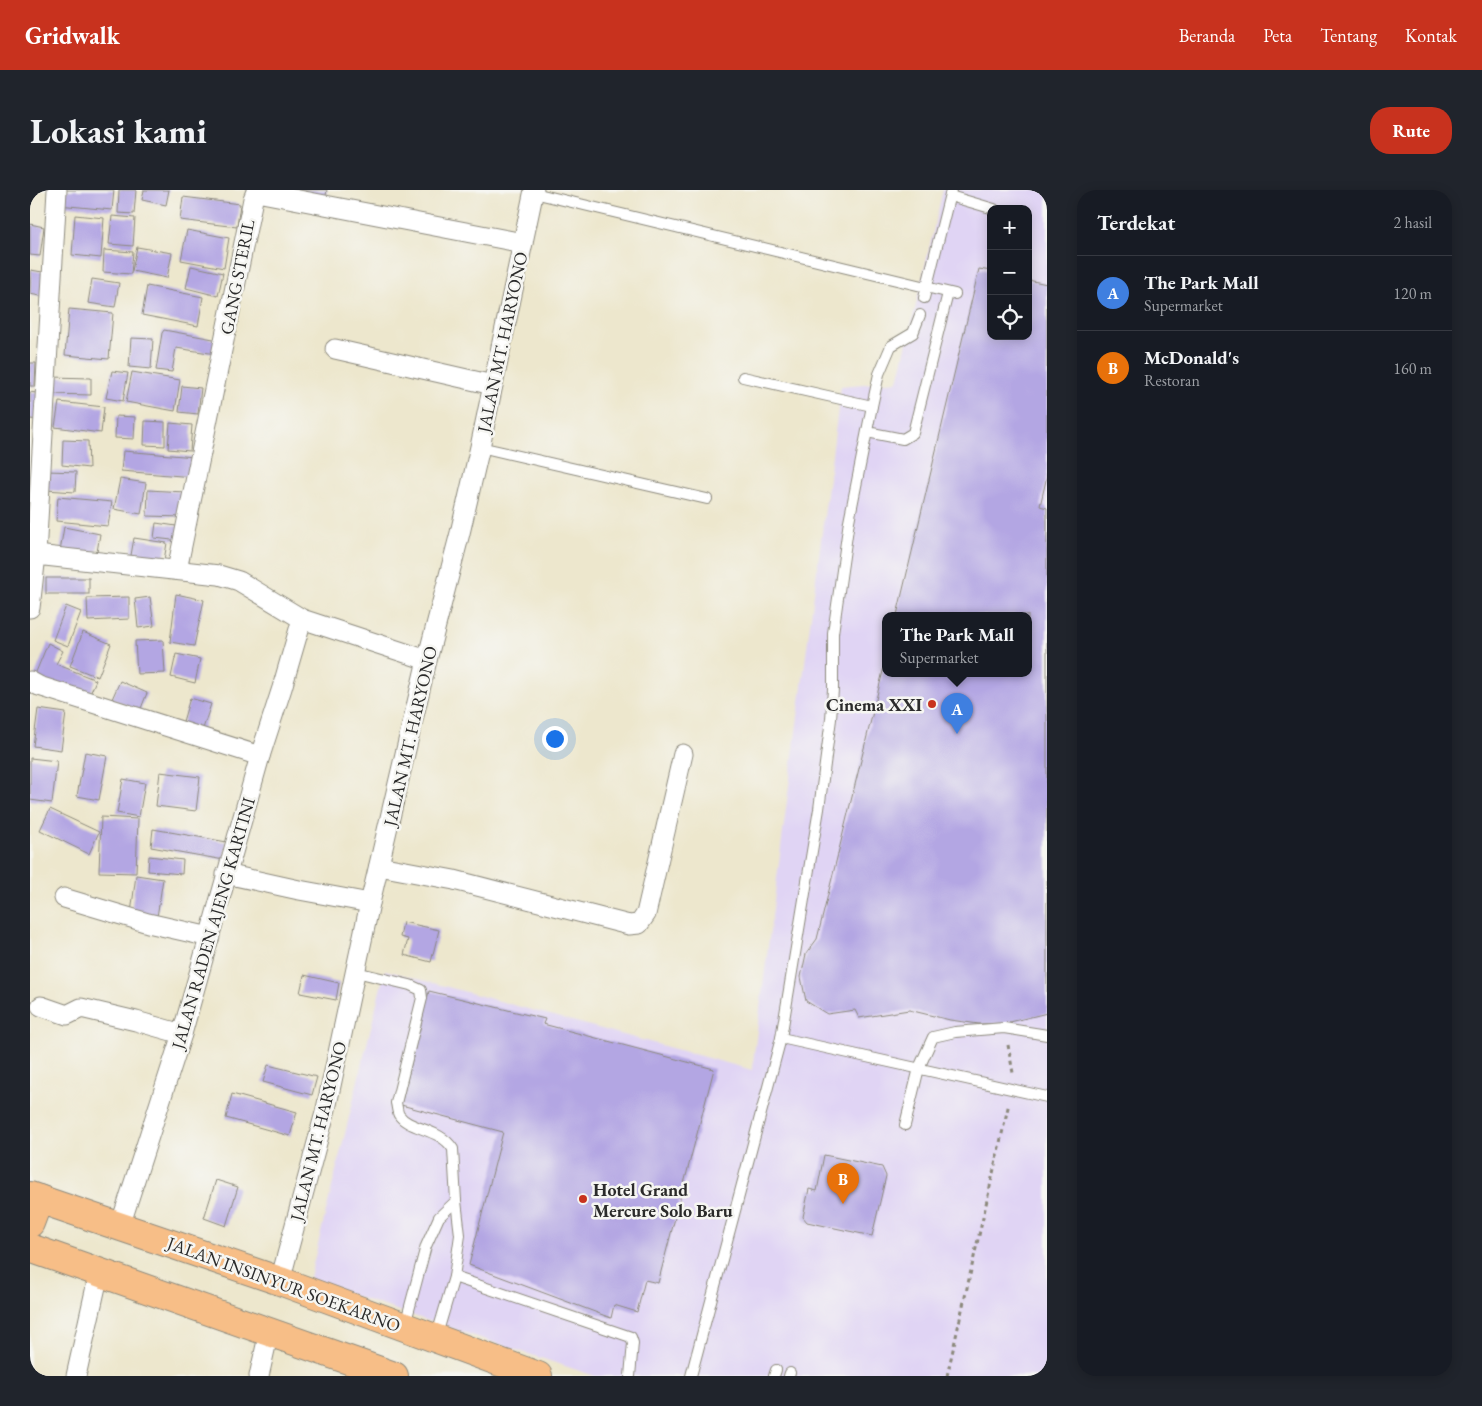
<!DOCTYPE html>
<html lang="id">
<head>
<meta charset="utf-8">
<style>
	:root { --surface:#171b24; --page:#20242c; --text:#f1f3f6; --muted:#9ea1a6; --line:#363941; --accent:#c8321e }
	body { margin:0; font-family:"EB Garamond",serif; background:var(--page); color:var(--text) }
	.controls { position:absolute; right:15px; top:15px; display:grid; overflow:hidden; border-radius:10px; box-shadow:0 2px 12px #0003 }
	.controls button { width:45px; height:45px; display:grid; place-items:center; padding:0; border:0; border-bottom:1px solid var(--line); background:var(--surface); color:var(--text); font:25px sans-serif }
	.you { position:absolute; left:524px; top:548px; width:18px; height:18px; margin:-12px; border:4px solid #fff; border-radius:50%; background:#1a73e8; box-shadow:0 0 0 8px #1a73e833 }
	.badge { display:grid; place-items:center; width:32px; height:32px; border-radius:50%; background:var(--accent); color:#fff; font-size:16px; font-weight:700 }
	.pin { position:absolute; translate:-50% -41px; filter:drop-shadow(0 1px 2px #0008) }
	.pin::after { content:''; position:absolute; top:26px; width:18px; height:15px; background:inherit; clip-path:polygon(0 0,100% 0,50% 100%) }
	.popup { position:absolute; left:852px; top:422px; width:150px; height:65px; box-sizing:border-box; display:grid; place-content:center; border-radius:10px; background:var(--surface); filter:drop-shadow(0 1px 4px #0005); font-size:16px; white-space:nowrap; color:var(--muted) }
	.popup b { font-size:19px; color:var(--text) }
	.popup::after { content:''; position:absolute; left:50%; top:100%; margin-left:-10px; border:10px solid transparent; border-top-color:var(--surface) }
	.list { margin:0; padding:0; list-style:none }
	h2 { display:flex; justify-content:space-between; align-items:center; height:65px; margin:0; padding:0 20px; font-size:21px }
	h2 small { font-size:16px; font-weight:400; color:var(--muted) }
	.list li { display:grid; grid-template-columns:32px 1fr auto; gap:15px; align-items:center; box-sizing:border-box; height:75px; padding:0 20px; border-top:1px solid var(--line) }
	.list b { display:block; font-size:19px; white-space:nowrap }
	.list p { margin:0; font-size:16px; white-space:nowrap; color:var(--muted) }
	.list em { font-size:16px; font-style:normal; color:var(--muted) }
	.icon { flex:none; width:28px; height:28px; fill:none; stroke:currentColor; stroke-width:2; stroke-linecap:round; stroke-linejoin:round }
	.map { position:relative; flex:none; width:1017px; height:1186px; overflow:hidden; border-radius:20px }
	header { display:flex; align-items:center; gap:30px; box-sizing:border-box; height:70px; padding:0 25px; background:var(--accent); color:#fff }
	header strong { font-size:24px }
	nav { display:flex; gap:28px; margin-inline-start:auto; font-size:18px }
	.intro { display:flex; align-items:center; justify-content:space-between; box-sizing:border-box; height:120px; padding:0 30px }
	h1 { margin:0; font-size:35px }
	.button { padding:12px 22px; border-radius:20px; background:var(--accent); color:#fff; font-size:18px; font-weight:700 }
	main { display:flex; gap:30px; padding:0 30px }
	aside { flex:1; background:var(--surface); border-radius:20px; box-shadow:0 2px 12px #0003 }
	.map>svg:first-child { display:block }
	.built { fill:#e0d4f4; fill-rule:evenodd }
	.building { fill:#b3a6e3 }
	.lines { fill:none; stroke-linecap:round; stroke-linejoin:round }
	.service-casing { stroke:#8c897c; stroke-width:12 }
	.minor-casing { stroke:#8c897c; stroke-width:21 }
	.primary-casing { stroke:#8c897c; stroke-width:30 }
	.path { stroke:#8c897c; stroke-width:3; stroke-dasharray:4 4; stroke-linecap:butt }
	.service { stroke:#fff; stroke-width:10 }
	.minor { stroke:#fff; stroke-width:19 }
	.primary { stroke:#f7be87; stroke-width:28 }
	.poi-dot { fill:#c8321e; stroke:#f6f6f2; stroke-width:2 }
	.labels { text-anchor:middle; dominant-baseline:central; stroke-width:5; stroke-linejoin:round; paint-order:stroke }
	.street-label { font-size:18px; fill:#2b2b2b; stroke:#f6f6f2 }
	.poi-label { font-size:18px; font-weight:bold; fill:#2b2b2b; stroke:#f6f6f2; text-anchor:end }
</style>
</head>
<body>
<header>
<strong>Gridwalk</strong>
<nav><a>Beranda</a><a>Peta</a><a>Tentang</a><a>Kontak</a></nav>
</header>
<div class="intro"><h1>Lokasi kami</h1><a class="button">Rute</a></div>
<main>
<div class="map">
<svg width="1017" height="1186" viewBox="0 0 1017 1186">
	<rect width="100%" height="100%" fill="#f6f6f2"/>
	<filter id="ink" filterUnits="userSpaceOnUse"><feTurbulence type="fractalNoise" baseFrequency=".02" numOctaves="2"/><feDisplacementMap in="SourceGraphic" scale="10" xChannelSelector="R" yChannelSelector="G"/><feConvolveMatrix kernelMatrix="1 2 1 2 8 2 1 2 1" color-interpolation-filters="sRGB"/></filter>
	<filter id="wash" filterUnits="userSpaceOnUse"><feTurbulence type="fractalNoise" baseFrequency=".0096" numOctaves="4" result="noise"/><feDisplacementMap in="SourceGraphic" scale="20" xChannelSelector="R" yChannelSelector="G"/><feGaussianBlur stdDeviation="1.12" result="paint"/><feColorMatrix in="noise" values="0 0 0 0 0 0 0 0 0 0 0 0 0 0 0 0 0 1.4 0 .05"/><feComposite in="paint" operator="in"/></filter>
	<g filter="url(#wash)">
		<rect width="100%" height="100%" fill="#ede7cd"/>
		<path class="built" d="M913 0H1017V1186H565L279 1091 355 780 722 880 811 196 868 191ZM961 19H998V146H961ZM856 425H998V483H856Z"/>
		<g id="blocks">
			<g class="building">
				<path d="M30 0H84L82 20 28 15Z"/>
				<path d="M89 0H106L104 24 88 23Z"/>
				<path d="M114 0H139L136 15 112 10Z"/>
				<path d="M245 0H297L295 11Z"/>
				<path d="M153 7 210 14 207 37 150 30Z"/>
				<path d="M45 25 74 28 71 68 42 65Z"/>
				<path d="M82 26 105 28 103 56 79 54Z"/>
				<path d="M0 34 14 37 10 66 0 65Z"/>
				<path d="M157 40 199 48 194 78 151 70Z"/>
				<path d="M107 57 142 63 137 88 102 81Z"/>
				<path d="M74 60 103 62 101 84 73 82Z"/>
				<path d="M161 76 193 83 188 106 156 98Z"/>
				<path d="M949 79 961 81V146H998V90L1017 94V286L1010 316 1017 318V823L976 833 949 834 920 830 879 820 829 828 825 820 797 824 776 811 771 787 776 764 787 749 855 473 856 483H998V425H867Z"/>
				<path d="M1 80 18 83 15 107 0 104Z"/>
				<path d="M62 89 89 93 85 117 58 113Z"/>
				<path d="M117 96 173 107 168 136 112 125Z"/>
				<path d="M39 119 83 123 79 169 35 165Z"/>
				<path d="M134 140 189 150 186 164 146 158 142 182 126 180 132 143Z"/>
				<path d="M101 148 123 149 121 179 99 177Z"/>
				<path d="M0 173H6L5 196H0Z"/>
				<path d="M82 181 98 183 93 211 76 208Z"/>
				<path d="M102 182 150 190 145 221 96 212Z"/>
				<path d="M21 187 61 188V205L20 204Z"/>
				<path d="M152 196 171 198 168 224 149 222Z"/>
				<path d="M0 202 12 204 10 230 0 229Z"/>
				<path d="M29 212 74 217 71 243 25 237Z"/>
				<path d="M86 226 105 227 104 249 85 248Z"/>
				<path d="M115 231 135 232V256L114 255Z"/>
				<path d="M140 233 162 235 160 261 138 259Z"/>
				<path d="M33 250 58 251 59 278 32 275Z"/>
				<path d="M93 261 165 267 163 287 91 281Z"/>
				<path d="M17 281 46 282 45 302 16 300Z"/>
				<path d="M90 289 116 293 111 324 84 319Z"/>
				<path d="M118 300 155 302 153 327 117 326Z"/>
				<path d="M28 307 82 312 78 336 26 331Z"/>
				<path d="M126 333 153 337 151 351 124 348Z"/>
				<path d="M34 337 70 344 66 368 30 361Z"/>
				<path d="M104 348 137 353 133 376 100 371Z"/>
				<rect x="16" y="388" width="43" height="16"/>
				<path d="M146 404 174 410 164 456 140 452Z"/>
				<path d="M99 407V429L58 431 57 408Z"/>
				<path d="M120 407 124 436 108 438 105 409Z"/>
				<path d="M36 416 51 422 38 456 23 450Z"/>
				<path d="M53 442 81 454 68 487 40 476Z"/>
				<path d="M133 450 135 483 107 484 105 451Z"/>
				<path d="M18 453 33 461 26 474 66 490 58 509 4 487Z"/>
				<path d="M146 464 170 469 165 493 141 487Z"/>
				<path d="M90 491 117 503 110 521 82 509Z"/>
				<path d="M160 508 181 514 171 545 151 538Z"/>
				<path d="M8 519 36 523 31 560 3 556Z"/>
				<path d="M55 562 77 566 69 610 47 606Z"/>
				<path d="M0 568 27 571 22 613 0 610Z"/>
				<path d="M130 582 170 587 166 621 126 616Z"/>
				<path d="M93 589 115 593 109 627 87 623Z"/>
				<path d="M20 619 69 642 59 664 10 640Z"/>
				<path d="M71 627 108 629 106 683 69 682Z"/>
				<path d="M123 639 197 652 194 670 121 657Z"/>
				<path d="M119 666 153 670 152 684 118 681Z"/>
				<path d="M106 685 133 689 127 727 101 723Z"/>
				<path d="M373 732 409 740 401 772 374 765 378 749 370 747Z"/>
				<path d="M274 785 309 793 306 810 270 803Z"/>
				<path d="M399 801 515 829 513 834 684 879 628 1093 615 1090 607 1122 584 1115 581 1128 439 1075 473 942 371 915Z"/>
				<path d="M238 875 287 887 282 905 233 892Z"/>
				<path d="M202 904 267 922 260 946 196 928Z"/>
				<path d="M794 965 852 977 856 986 842 1046 777 1032 773 1027 779 999 787 1001Z"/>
				<path d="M186 990 208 997 196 1036 174 1028Z"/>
			</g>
		</g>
	</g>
	<g filter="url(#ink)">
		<use href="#blocks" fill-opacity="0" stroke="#8c897c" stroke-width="1"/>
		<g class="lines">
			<defs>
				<g id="service">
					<path d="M504 3 925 104"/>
					<path d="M920 6 964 19"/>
					<path d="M894 108 921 0"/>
					<path d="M713 187 842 216"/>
					<path d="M837 242 873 249 883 243 918 103"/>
					<path d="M450 257 677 309"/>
					<path d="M326 782 380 795 391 800 392 808 366 913C367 916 367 922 369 925 379 940 410 938 423 959L426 1011 430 1045 424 1087 406 1148"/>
					<path d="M751 848 1017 907"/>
					<path d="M875 935 889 878 903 847 925 842 974 838 1017 845"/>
					<path d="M424 1087 601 1147 603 1153 600 1186"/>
					<path d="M375 1135 396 1056 409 1027 426 1011"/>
					<path d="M661 1186 751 848 789 619 801 529 803 499V443L819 331 842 216 849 184 861 156 883 143 890 125"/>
					<path d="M744 1186 746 1180"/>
					<path d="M759 1186 760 1183"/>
				</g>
				<g id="minor">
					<path d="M305 159 463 195"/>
					<path d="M6 365 189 385 209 391 272 429 397 470"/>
					<path d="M147 380 223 9 225 4 232 3 493 53"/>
					<path d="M0 418 6 365 27 0"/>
					<path d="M0 491 9 496 230 566"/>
					<path d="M349 676 424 690 599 735 609 734 616 724 653 564"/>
					<path d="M196 684 269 700 340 713"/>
					<path d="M34 708 118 733 180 747"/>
					<path d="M11 816 37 825 51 818 106 831 152 844"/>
					<path d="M90 1036 152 844 230 566 252 498 272 429"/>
					<path d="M250 1091 296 919 340 713 397 470 430 343 450 257 504 0"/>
					<path d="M46 1186 69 1083"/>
					<path d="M229 1186 239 1142"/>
				</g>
				<g id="primary">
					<path d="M0 1006 250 1091 508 1186"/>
					<path d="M0 1033 9 1009"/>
					<path d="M0 1058 364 1186"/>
				</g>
			</defs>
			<use href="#service" class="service-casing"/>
			<use href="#minor" class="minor-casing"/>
			<use href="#primary" class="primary-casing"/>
			<g class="path">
				<path d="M978 855 983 883"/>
				<path d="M917 1186 979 913"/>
			</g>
			<use href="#service" class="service"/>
			<use href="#minor" class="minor"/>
			<use href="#primary" class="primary"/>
		</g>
	</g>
	<g class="poi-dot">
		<circle cx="902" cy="514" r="5"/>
		<circle cx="553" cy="1009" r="5"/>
	</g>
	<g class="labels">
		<g class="street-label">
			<text transform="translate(207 87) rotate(-79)">GANG STERIL</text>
			<text transform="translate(472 152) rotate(-78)">JALAN MT. HARYONO</text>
			<text transform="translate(380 546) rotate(-77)">JALAN MT. HARYONO</text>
			<text transform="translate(183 733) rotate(-74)">JALAN RADEN AJENG KARTINI</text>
			<text transform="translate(288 941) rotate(-76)">JALAN MT. HARYONO</text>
			<text transform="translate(254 1094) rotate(20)">JALAN INSINYUR SOEKARNO</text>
		</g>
		<g class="poi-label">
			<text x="892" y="514">Cinema XXI</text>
			<text x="563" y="999" text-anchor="start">Hotel Grand<tspan x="563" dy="21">Mercure Solo Baru</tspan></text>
		</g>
	</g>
</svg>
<div class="controls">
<button>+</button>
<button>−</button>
<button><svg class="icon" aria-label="locate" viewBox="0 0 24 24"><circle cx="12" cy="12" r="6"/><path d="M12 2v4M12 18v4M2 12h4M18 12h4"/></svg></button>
</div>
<div class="you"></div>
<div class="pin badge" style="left:927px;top:544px;background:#3f7fe0">A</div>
<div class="popup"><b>The Park Mall</b>Supermarket</div>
<div class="pin badge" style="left:813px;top:1014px;background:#e8710a">B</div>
</div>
<aside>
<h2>Terdekat<small>2 hasil</small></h2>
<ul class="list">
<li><span class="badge" style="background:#3f7fe0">A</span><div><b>The Park Mall</b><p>Supermarket</p></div><em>120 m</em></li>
<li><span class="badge" style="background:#e8710a">B</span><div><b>McDonald's</b><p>Restoran</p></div><em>160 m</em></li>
</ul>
</aside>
</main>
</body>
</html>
